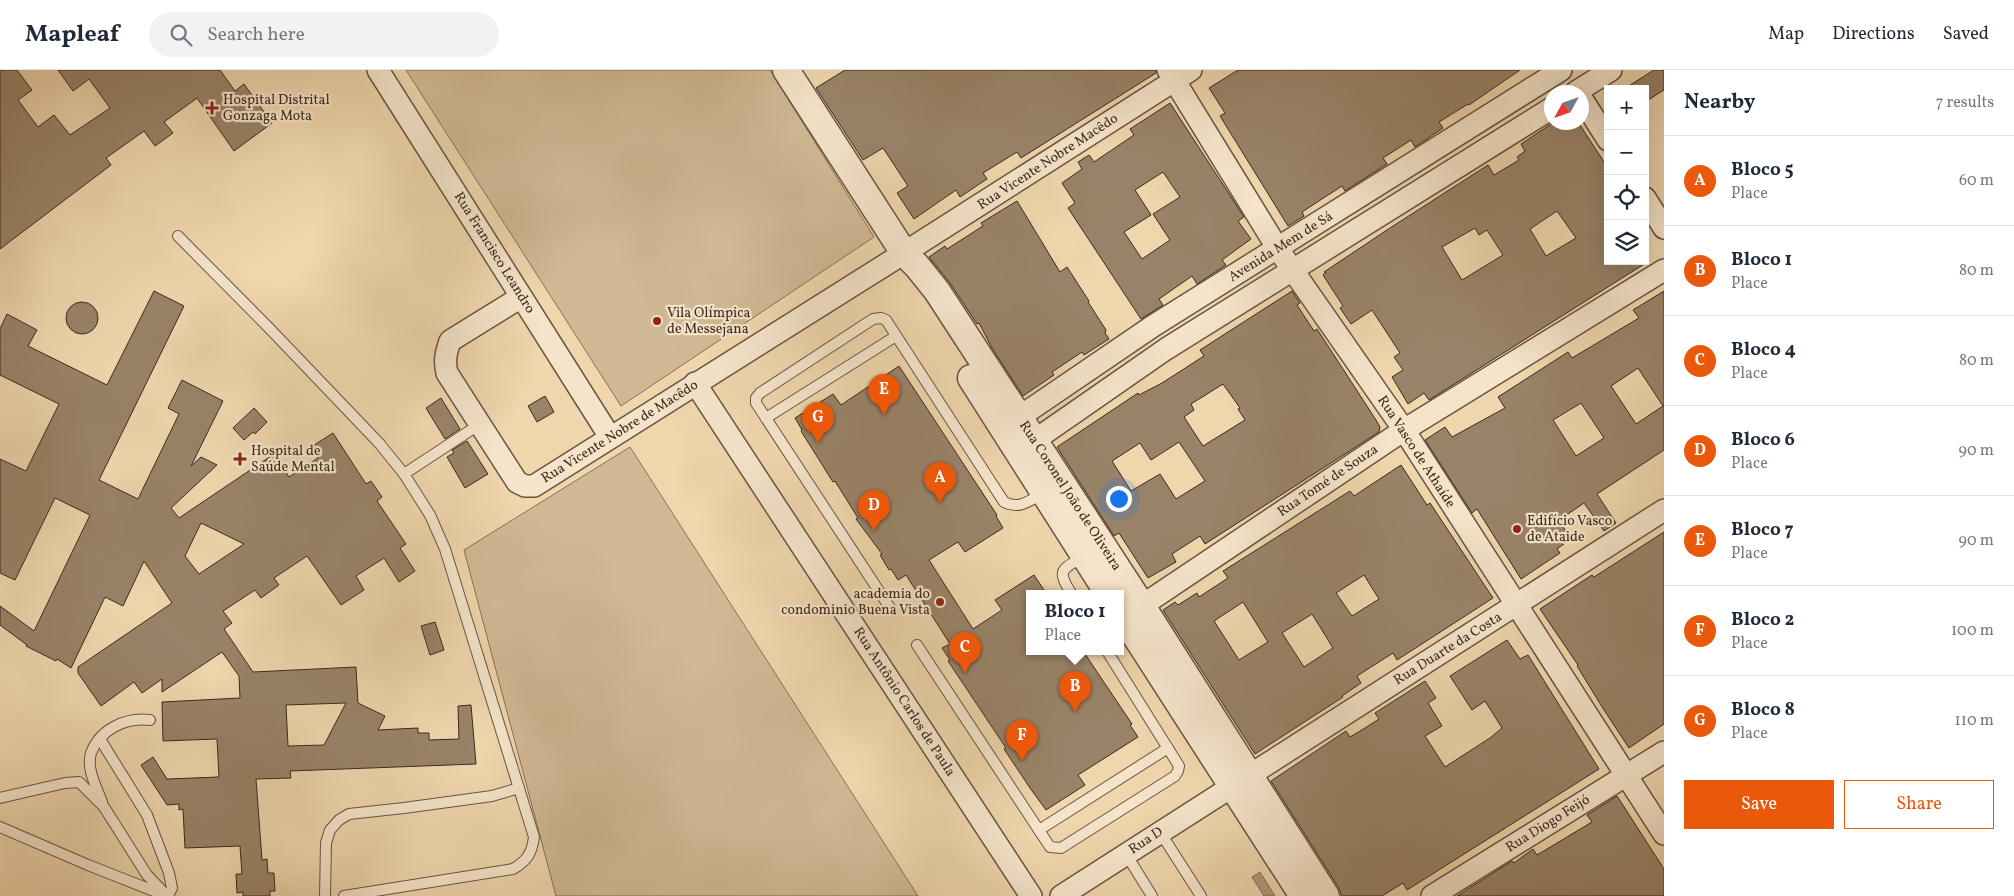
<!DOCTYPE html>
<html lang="en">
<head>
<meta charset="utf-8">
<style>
	:root { --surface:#fff; --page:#f2f2f3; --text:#1f2937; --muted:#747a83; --line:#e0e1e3; --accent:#ea580c }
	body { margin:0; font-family:Vollkorn,serif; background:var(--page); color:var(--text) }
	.controls { position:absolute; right:15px; top:15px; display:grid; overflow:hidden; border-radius:0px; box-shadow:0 5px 20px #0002 }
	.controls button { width:45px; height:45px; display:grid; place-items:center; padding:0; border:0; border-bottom:1px solid var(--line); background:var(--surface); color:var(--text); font:25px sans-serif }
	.compass { position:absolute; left:1544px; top:15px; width:45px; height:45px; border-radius:50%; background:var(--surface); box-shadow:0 5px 20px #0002; rotate:230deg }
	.you { position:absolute; left:1118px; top:428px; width:18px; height:18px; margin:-12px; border:4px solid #fff; border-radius:50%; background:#1a73e8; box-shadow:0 0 0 8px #1a73e833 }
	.badge { display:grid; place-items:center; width:32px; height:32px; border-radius:50%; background:var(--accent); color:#fff; font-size:16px; font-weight:700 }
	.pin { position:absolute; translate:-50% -41px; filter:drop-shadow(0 1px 2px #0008) }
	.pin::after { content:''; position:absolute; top:26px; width:18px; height:15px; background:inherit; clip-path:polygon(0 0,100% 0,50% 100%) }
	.popup { position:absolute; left:1026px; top:520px; width:98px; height:65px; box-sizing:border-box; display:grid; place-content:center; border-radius:0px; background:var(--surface); filter:drop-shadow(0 1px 4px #0005); font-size:16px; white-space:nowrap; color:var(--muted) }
	.popup b { font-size:19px; color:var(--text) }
	.popup::after { content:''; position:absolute; left:50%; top:100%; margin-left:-10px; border:10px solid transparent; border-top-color:var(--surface) }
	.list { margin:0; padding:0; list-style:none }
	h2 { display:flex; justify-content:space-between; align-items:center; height:65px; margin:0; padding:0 20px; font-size:21px }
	h2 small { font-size:16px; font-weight:400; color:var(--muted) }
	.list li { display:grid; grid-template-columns:32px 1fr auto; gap:15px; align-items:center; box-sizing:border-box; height:90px; padding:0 20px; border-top:1px solid var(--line) }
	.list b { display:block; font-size:19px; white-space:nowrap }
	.list p { margin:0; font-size:16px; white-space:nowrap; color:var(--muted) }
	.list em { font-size:16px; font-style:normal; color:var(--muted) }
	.actions { display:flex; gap:10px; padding:15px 20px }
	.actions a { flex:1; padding:11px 0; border:1px solid var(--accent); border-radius:0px; text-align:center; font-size:18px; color:var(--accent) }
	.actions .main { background:var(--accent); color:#fff }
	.icon { flex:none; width:28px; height:28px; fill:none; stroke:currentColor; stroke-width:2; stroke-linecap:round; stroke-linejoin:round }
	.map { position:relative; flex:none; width:1664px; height:826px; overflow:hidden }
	header { display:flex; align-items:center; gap:30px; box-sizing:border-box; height:70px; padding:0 25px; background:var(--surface); border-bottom:1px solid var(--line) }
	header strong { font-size:24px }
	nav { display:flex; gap:28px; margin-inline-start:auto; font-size:18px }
	.search { width:350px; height:45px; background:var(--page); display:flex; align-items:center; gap:12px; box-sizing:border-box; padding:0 18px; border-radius:28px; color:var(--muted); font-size:19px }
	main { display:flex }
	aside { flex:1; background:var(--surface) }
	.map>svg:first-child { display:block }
	.green { fill:#d1b995; stroke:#867159 }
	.water { fill:#b29b7c; stroke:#836d56 }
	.building { fill:#998368; stroke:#3c291d; fill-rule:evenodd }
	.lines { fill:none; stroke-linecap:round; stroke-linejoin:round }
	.service-casing { stroke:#695441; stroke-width:12 }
	.minor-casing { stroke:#695441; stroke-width:24 }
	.tertiary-casing { stroke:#695441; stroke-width:29 }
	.service { stroke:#f5e4ca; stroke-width:10 }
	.minor { stroke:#f5e4ca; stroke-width:21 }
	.tertiary { stroke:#f5e4ca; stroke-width:26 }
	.poi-dot { fill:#8f2418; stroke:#f5e4ca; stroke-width:2 }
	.labels { text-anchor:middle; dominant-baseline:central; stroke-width:4.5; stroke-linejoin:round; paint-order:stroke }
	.poi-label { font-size:14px; fill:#3c291d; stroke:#f5e4ca; text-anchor:start }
	.street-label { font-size:14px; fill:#3c291d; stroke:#f5e4ca }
</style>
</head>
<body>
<header>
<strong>Mapleaf</strong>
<div class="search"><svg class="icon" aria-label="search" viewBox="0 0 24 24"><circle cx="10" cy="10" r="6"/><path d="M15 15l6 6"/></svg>Search here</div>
<nav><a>Map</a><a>Directions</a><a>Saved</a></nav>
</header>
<main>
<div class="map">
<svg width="1664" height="826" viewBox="0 0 1664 826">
	<rect width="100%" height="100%" fill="#efd6ad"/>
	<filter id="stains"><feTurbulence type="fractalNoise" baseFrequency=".004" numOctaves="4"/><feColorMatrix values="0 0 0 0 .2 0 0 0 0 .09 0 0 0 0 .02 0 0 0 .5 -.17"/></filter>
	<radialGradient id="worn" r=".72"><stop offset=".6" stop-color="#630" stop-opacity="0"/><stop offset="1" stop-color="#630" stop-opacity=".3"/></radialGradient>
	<g class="green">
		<path d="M406 0H770L874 167 621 336Z"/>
		<path d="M630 377 918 826H556L464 480Z"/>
	</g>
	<path class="water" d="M1260 802 1275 826H1264L1252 807Z"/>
	<g class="building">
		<path d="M0 0H17L32 20 18 30 38 57 54 45 70 65 110 38 89 9 73 21 58 0H220L235 21 244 14 272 53 234 81 197 28 164 52 173 63 155 76 144 61 106 88 111 95 0 179Z"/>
		<path d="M845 0H1156V3L1021 88 1017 82 983 103 987 109 960 127 956 120 914 149 897 123 908 116 883 78 863 90 816 18Z"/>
		<path d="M1238 0H1520L1469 35 1468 34 1439 52 1443 58 1415 77 1411 70 1383 88 1387 94 1345 121 1342 116 1302 142 1304 146 1288 156 1220 46 1225 43 1209 18Z"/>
		<path d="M1654 0H1664V20L1645 32V19H1624Z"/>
		<path d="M1170 33 1244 147 1238 151 1251 169 1222 190 1226 195 1197 214 1192 206 1159 229 1163 235 1141 249 1068 138 1075 133 1062 113 1082 99 1078 92 1089 85 1094 92 1134 65 1130 59ZM1163 102 1180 127 1153 144 1170 170 1142 189 1124 162 1151 145 1135 120Z"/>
		<path d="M1554 52H1578L1608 98V191H1649L1429 330 1424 323 1408 334 1392 307 1403 300 1394 287 1400 283 1372 240 1351 254 1340 238 1343 236 1323 205 1326 203 1324 202 1390 158 1488 95 1494 105 1519 90 1517 87 1525 81 1521 74ZM1557 141 1576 168 1546 186 1530 159ZM1475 158 1479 165 1487 160 1503 185 1462 210 1442 177Z"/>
		<path d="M1017 131 1060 202 1067 197 1089 231 1088 232 1106 260 1105 263 1109 269 1084 285 1082 282 1052 302 1054 305 1023 326 992 278 979 253 977 254 950 213 929 187 945 176 947 179 983 156 981 153Z"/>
		<path d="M154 221 184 236 99 410 138 429 179 344 168 338 182 310 223 331 191 396 201 387 217 395 171 438 179 448 274 384 289 407 318 388 311 377 333 363 366 414 371 411 382 427 377 431 406 474 400 478 415 501 399 512 384 488 356 506 364 520 341 535 307 486 274 508 279 515 261 528 255 520 223 541 232 553 224 559 253 602 356 597 358 633 385 646 378 660 418 658V663H429V670L459 669 458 636 471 635 476 694 290 701 291 708 256 709 262 790 267 789 268 803H274L275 821H270V826H243V822L237 823 236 804H242L240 776 185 778 183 739 179 740V734L167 735 141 695 153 687 167 709 219 707 217 669 163 671 162 632 240 628 239 606 222 582 162 622V609L142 623 134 612 101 636 78 603V597L172 533 144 491 123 536 105 527 71 598 57 589 56 591 26 576 27 575 0 555V536L34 561 90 445 55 428 15 510 0 503V389L26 401 59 334 0 305V259L7 244 37 260 28 276 107 315ZM201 453 244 474 199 504 185 486ZM346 633 324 675 288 676 286 635Z"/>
		<path d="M1292 221 1300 233 1297 235 1314 261 1317 259 1376 350 1380 357 1379 362 1205 474 1200 466 1172 484 1176 492 1148 508 1119 463 1114 466 1057 377 1138 323 1139 325 1162 313 1204 286 1200 280ZM1223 314 1240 338 1238 339 1245 350 1203 376 1184 347 1194 340 1191 334ZM1179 372 1205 411 1176 429 1160 404 1131 421 1112 391 1140 373 1151 390Z"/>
		<path d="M1664 221V380L1597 424 1616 453 1604 461 1584 433 1559 450 1567 463 1560 468 1564 474 1557 479 1560 483 1521 509 1477 439 1472 443 1425 370 1445 357 1452 367 1505 338 1498 327 1568 282 1572 288 1639 248 1633 240ZM1638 298 1663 336 1636 354 1611 316ZM1581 333 1604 368 1576 386 1553 350Z"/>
		<circle cx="82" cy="248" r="16"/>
		<path d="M899 296 997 445 996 446 1003 458 965 482 958 472 929 490 973 559 1002 540 995 530 1034 505 1046 523H1030V581H1083L1132 654 1130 655 1138 667 1078 705 1085 715 1046 740 1030 718 1004 679 1006 678 948 591 950 590 942 578 950 574 906 505 898 510 891 499 889 500 880 485 882 484 856 449 858 448 835 411 833 412 801 361 802 360 795 348 833 324 841 335Z"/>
		<path d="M545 326 554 342 537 352 528 336Z"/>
		<path d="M441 328 460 359 445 369 426 338Z"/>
		<path d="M254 338 267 352 255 364 253 362 244 370 233 358Z"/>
		<path d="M467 371 488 404 465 418 447 387 454 383 452 380Z"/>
		<path d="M1401 395 1427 435 1430 433 1493 528 1397 590 1393 583 1357 606 1361 613 1342 626 1343 627 1255 684 1163 540 1175 532 1178 535 1197 523 1199 527 1228 508 1223 501 1350 421 1354 426ZM1364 505 1379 529 1352 546 1336 523ZM1243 532 1268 572 1239 590 1214 551ZM1312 544 1333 578 1304 597 1282 563Z"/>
		<path d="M1664 462V654L1629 678 1604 640 1577 596 1578 595 1540 539 1592 505 1594 507Z"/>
		<path d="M435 552 444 580 430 585 421 556Z"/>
		<path d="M1507 570 1520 589 1528 585 1599 699 1407 820 1403 813 1382 826H1342L1339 818 1271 711 1346 661 1350 667 1365 658 1379 649 1375 643 1425 611 1436 628 1428 633 1442 656 1425 666 1445 697 1490 668 1502 658 1485 631 1472 640 1450 606Z"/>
		<path d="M1617 726 1664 799V826H1457L1512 791 1514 793 1533 779 1537 785 1592 752 1587 745Z"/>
	</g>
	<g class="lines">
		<defs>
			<g id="service">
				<path d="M178 166 271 260 379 373 404 404 430 445 445 479 534 767C532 783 527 791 513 799L344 826"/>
				<path d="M766 348 896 266"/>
				<path d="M404 404 480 354"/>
				<path d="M1071 523C1056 499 1062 500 1084 486"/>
				<path d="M890 538 756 333V328L760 323 873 249 881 248 886 250 1004 432C1020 440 1029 431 1043 423"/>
				<path d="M917 575 1050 777 1061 778 1175 706 1178 701 1179 696 1107 581"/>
				<path d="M100 669 147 745 169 803 172 818 168 826"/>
				<path d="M0 728 65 713 79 712 104 737 147 805 167 826"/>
				<path d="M102 732C97 718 86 699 91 683 100 659 126 647 150 650"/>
				<path d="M0 757 88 795 164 825"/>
				<path d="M1039 760 1168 678"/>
				<path d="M1160 762 1201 826"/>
				<path d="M1126 784 1152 826"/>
				<path d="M325 826 326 773 330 760 339 750 349 744 404 738 492 726 519 718"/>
			</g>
			<g id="minor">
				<path d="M378 0 610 367"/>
				<path d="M1168 0 1278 179 1404 360 1664 764"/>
				<path d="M1576 22 1611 0"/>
				<path d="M1582 29 1608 70"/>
				<path d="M1645 128 1664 158"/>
				<path d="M521 227 450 271C446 283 444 290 447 303L517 412 525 416H534L904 183 1191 0"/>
				<path d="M695 313 1031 826"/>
				<path d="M1006 356 1153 256 1561 0"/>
				<path d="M1022 379 1166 279 1552 38"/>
				<path d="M1128 545 1404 360 1664 200"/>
				<path d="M1061 826 1664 440"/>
				<path d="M1432 826 1664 682"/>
			</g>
			<g id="tertiary">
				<path d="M786 0 904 183 917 196 937 221 1142 536 1326 826"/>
				<path d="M971 308 1108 523"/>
				<path d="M1120 542 1303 826"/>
			</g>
		</defs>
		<use href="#service" class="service-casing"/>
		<use href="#minor" class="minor-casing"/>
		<use href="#tertiary" class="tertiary-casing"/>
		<use href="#service" class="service"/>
		<use href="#minor" class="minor"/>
		<use href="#tertiary" class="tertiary"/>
	</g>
	<g class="poi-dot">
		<path d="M209.5 30.5h5v5h5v5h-5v5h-5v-5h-5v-5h5z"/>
		<circle cx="657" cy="251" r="5"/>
		<path d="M237.5 381.5h5v5h5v5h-5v5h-5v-5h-5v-5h5z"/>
		<circle cx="1517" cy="459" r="5"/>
		<circle cx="940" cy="532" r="5"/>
	</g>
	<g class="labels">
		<g class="poi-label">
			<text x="223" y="30">Hospital Distrital<tspan x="223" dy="16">Gonzaga Mota</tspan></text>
			<text x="667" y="243">Vila Olímpica<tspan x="667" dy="16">de Messejana</tspan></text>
			<text x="251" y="381">Hospital de<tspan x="251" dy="16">Saúde Mental</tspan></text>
			<text x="1527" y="451">Edifício Vasco<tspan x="1527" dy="16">de Ataide</tspan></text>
			<text x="930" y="524" text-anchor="end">academia do<tspan x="930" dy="16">condominio Buena Vista</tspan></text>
		</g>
		<g class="street-label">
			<text transform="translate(1048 92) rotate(-33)">Rua Vicente Nobre Macêdo</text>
			<text transform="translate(1281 177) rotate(-32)">Avenida Mem de Sá</text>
			<text transform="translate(494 183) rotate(58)">Rua Francisco Leandro</text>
			<text transform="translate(620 362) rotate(-32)">Rua Vicente Nobre de Macêdo</text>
			<text transform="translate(1416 382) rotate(57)">Rua Vasco de Athaíde</text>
			<text transform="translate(1328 411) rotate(-34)">Rua Tomé de Souza</text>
			<text transform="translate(1070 426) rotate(57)">Rua Coronel João de Oliveira</text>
			<text transform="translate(1448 579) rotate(-32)">Rua Duarte da Costa</text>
			<text transform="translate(904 632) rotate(57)">Rua Antônio Carlos de Paula</text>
			<text transform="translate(1548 754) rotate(-32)">Rua Diogo Feijó</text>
			<text transform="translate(1146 771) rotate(-33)">Rua D</text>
		</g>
	</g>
	<rect width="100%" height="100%" filter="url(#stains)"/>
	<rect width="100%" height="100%" fill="url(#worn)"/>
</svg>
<div class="controls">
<button>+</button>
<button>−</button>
<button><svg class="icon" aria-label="locate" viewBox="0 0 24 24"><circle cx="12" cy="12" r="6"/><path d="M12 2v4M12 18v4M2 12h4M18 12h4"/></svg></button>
<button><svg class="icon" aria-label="layers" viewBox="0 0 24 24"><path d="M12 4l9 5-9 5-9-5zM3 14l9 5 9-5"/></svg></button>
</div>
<svg class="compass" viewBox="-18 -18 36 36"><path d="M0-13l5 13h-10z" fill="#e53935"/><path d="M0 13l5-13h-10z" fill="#747a83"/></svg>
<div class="you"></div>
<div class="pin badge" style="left:940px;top:433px">A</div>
<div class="pin badge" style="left:1075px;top:642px">B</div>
<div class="popup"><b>Bloco 1</b>Place</div>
<div class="pin badge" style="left:965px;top:603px">C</div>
<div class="pin badge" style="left:874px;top:461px">D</div>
<div class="pin badge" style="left:884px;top:345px">E</div>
<div class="pin badge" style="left:1022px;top:691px">F</div>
<div class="pin badge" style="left:818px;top:373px">G</div>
</div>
<aside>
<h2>Nearby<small>7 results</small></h2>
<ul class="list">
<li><span class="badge">A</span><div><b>Bloco 5</b><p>Place</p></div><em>60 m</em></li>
<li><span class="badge">B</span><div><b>Bloco 1</b><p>Place</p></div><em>80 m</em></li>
<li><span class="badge">C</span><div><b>Bloco 4</b><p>Place</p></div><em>80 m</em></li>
<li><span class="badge">D</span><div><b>Bloco 6</b><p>Place</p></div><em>90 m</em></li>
<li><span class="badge">E</span><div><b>Bloco 7</b><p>Place</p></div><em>90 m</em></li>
<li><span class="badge">F</span><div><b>Bloco 2</b><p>Place</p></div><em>100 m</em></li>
<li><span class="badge">G</span><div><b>Bloco 8</b><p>Place</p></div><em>110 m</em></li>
</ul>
<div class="actions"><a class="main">Save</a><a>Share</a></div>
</aside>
</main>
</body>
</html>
